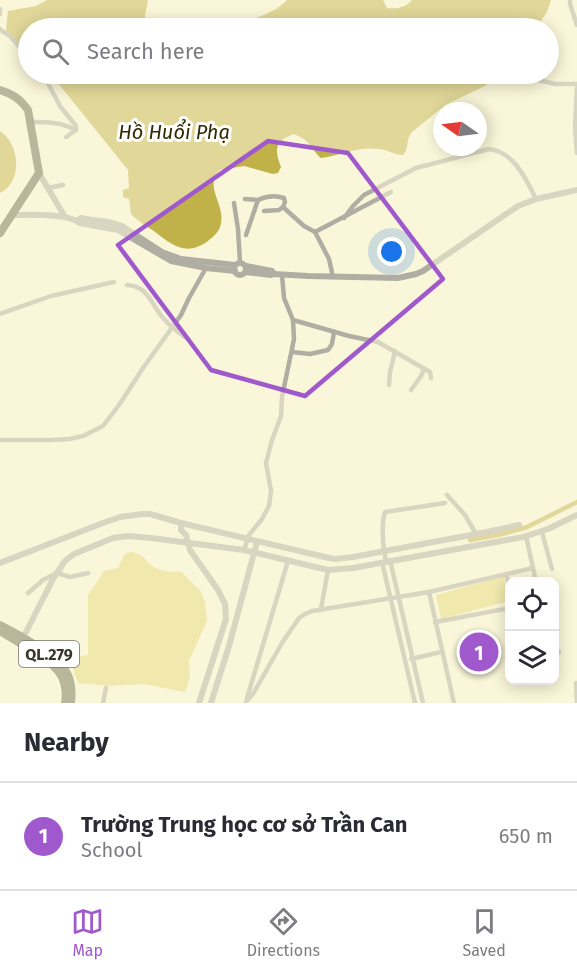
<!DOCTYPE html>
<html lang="en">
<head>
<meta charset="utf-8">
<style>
	:root { --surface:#fff; --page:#f7f7f7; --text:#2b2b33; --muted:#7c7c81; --line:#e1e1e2; --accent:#a059cd }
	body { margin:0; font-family:"Fira Sans",sans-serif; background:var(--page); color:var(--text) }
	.controls { position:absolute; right:18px; bottom:18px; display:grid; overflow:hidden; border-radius:12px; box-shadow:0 3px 15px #0003 }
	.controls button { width:54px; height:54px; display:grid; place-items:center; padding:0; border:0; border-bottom:2px solid var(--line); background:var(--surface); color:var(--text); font:30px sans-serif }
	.compass { position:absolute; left:433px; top:102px; width:54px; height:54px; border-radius:50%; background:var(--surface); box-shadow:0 3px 15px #0003; rotate:284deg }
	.you { position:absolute; left:392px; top:252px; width:21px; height:21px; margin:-15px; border:4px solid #fff; border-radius:50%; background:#1a73e8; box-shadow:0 0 0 9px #1a73e833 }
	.badge { display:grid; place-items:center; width:39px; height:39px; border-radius:50%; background:var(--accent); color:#fff; font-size:20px; font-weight:700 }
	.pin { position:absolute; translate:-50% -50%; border:3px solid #fff; box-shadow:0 2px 6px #0006 }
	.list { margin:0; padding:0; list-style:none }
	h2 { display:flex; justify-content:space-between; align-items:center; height:78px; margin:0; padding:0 24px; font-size:26px }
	h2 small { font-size:20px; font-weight:400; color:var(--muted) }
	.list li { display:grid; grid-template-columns:39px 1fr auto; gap:18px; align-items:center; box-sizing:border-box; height:108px; padding:0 24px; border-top:2px solid var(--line) }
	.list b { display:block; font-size:22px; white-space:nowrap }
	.list p { margin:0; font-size:20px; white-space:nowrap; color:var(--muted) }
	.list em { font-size:20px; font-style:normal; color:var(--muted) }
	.icon { flex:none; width:33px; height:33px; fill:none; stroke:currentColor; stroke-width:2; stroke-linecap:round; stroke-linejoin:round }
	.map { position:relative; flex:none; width:577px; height:703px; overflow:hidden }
	.search { position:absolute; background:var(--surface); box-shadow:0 3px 15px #0003; left:18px; right:18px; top:18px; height:66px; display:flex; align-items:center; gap:15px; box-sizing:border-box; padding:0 21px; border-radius:33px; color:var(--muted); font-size:22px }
	.sheet { height:186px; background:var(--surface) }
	nav { display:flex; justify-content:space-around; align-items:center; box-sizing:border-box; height:84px; border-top:2px solid var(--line); background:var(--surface); font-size:16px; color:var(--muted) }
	nav a { display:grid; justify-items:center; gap:3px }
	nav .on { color:var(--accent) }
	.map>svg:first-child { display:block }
	.green { fill:#e7d87a }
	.water { fill:#c1b149 }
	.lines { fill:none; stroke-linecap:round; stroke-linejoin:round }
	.canal { stroke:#c1b149; stroke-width:4.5 }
	.minor { stroke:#b0aea2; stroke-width:4.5 }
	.tertiary { stroke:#b0aea2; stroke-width:6 }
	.trunk { stroke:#6d6951; stroke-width:8 }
	.marked { fill:none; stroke:#a059cd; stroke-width:4.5; stroke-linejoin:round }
	.labels { text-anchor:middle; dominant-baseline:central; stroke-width:6; stroke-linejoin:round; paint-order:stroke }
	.shield { fill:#fff; stroke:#74726b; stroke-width:1.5 }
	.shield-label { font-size:16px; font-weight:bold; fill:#38362b }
	.water-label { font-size:20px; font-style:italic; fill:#312a00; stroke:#fff }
</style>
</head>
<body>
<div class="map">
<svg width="577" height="703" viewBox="0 0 577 703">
	<rect width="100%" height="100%" fill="#faf6d9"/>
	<g class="green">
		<path d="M132 552C143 555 142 556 149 563 158 572 170 572 182 572L188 579 200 590 205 602 207 621 189 661 190 677 185 692 143 684 109 686 78 683 69 658 88 655V595L104 571 118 568 125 553Z"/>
		<path d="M504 576 507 598 505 602 441 619 436 595Z"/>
	</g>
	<g class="water">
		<path d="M47 0H148L145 16 148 28H28V52L6 31 8 11 36 6Z"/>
		<path d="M287 0H383L387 8C397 9 405 8 412 0H551L547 12 536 28H225C243 22 274 15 287 0Z"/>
		<path d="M49 74H497L485 86 445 105 411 133C406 140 409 149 403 155 395 155 388 150 379 149 358 146 341 155 321 158 310 148 310 139 293 134 275 142 274 149 281 167L278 173 273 174 244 166 220 170C203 185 225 204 221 223 220 231 214 236 208 241 186 257 172 245 154 231 146 226 138 221 131 214L129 199 123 197V190L129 188 128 170 58 83Z"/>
		<path d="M0 131C20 144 23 182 0 193Z"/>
	</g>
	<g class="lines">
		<path class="canal" d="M470 540 502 534 527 527 577 502"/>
		<g class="minor">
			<path d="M570 0V4L577 25"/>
			<path d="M0 9V14"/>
			<path d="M0 29 2 31 10 36 28 57"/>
			<path d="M43 74 60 106 76 126V130"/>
			<path d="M521 76 555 84H577"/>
			<path d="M577 88 575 127 577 153"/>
			<path d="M31 122C47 122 61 122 76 130"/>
			<path d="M66 137 76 130"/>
			<path d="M48 188 63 185"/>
			<path d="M245 199 258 200"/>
			<path d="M234 203 238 229 240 262"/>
			<path d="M283 207 304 226 315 232 329 259 333 277"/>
			<path d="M264 211 279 210 283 207"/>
			<path d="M344 218 353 206 364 195 416 168 489 149C514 152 526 179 536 199"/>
			<path d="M315 232 391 192"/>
			<path d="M246 235 258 200C266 196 275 195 284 198L285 202 283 207"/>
			<path d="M127 285C149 286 151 305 164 319 170 326 178 332 186 338"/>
			<path d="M0 314 51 296 114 282"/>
			<path d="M293 320 349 336 378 342 430 372 431 378"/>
			<path d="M292 352 310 354 328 350 332 344 334 332"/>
			<path d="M389 385 390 372 395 351"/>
			<path d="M411 390 421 376 424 369"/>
			<path d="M0 440H51L69 439 83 436 103 426 119 405 143 368 181 315 189 298 206 268"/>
			<path d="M447 495 465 515 476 534"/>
			<path d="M542 532 552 569"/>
			<path d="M526 536 536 582"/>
			<path d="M244 550 249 535 262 519 269 506 271 491 266 463 272 440 281 416 282 397 294 339 293 320 284 298 282 275"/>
			<path d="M390 560 423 703"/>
			<path d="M386 561C383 548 381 523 385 512L445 503"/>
			<path d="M382 562 415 703"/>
			<path d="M506 574 510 589"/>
			<path d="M429 592 454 703"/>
			<path d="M28 593 43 580 57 573 70 577 88 573"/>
			<path d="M321 609 328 570"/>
			<path d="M435 622 510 608"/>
			<path d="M554 646 559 652"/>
			<path d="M411 659 441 652"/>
			<path d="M576 683 577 703"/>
			<path d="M247 698 288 561"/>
			<path d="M246 702 253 694 282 643 299 618 305 614 312 611 429 592 533 568"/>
			<path d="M103 703 106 688"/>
		</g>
		<g class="tertiary">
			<path d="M39 173 65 217"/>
			<path d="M11 215C29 215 67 213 80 223L118 230 171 261 206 268 235 271"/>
			<path d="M78 220 81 218 92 220 109 222 122 226 162 252 181 259 235 265"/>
			<circle cx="240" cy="269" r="6"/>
			<path d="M246 266 272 271 274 274"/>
			<path d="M245 272 271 275 274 274 308 276 398 278 416 274 423 271 518 206 536 199 577 190"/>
			<path d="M181 523V530L186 535 190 550 218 590 225 604 226 619 199 703"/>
			<path d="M0 563 103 523 120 517 143 514H150L181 523 329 558 335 559 353 557 487 532 519 525"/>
			<path d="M23 638 53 579 65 561 74 554 113 538 128 536 151 538 244 550 328 570 353 568 523 537 548 529 577 515"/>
			<path d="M211 703 229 646 257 542"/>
		</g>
		<g class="trunk">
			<path d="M0 90C13 94 20 99 28 110L39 173 0 233"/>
			<path d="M0 625C18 634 60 657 68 675 72 684 72 694 71 703"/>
			<path d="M0 631C17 642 47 657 58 671 65 679 67 693 65 703"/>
		</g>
	</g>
	<path d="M0 0H577V703H0ZM268 141 348 153 443 279 305 396 211 370 118 245Z" fill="#faf6d9" fill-opacity=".55" fill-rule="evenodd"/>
	<path class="marked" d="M268 141 348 153 443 279 305 396 211 370 118 245Z"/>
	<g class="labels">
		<rect class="shield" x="19" y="641" width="60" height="26" rx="4.5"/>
		<g class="shield-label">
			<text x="49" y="654">QL.279</text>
		</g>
		<g class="water-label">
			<text x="174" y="132">Hồ Huổi Phạ</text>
		</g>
	</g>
</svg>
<div class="controls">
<button><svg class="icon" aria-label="locate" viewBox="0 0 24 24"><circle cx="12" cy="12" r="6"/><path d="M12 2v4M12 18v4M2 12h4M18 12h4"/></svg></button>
<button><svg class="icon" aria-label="layers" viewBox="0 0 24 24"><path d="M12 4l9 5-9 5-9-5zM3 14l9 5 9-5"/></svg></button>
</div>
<svg class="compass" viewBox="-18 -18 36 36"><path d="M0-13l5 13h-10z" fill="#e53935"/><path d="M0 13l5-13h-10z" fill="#7c7c81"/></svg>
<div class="you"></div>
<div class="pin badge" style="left:479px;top:652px">1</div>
<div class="search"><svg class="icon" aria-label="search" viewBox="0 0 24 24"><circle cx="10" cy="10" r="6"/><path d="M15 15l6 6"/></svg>Search here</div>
</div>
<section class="sheet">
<h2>Nearby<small></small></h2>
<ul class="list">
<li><span class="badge">1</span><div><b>Trường Trung học cơ sở Trần Can</b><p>School</p></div><em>650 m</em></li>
</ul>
</section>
<nav>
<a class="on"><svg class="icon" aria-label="map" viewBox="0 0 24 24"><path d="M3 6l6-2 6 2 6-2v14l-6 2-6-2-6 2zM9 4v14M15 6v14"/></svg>Map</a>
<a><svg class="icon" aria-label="directions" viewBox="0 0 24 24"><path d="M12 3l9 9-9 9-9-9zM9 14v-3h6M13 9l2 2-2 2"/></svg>Directions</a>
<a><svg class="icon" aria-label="saved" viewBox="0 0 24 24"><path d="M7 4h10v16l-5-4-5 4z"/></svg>Saved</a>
</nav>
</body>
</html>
